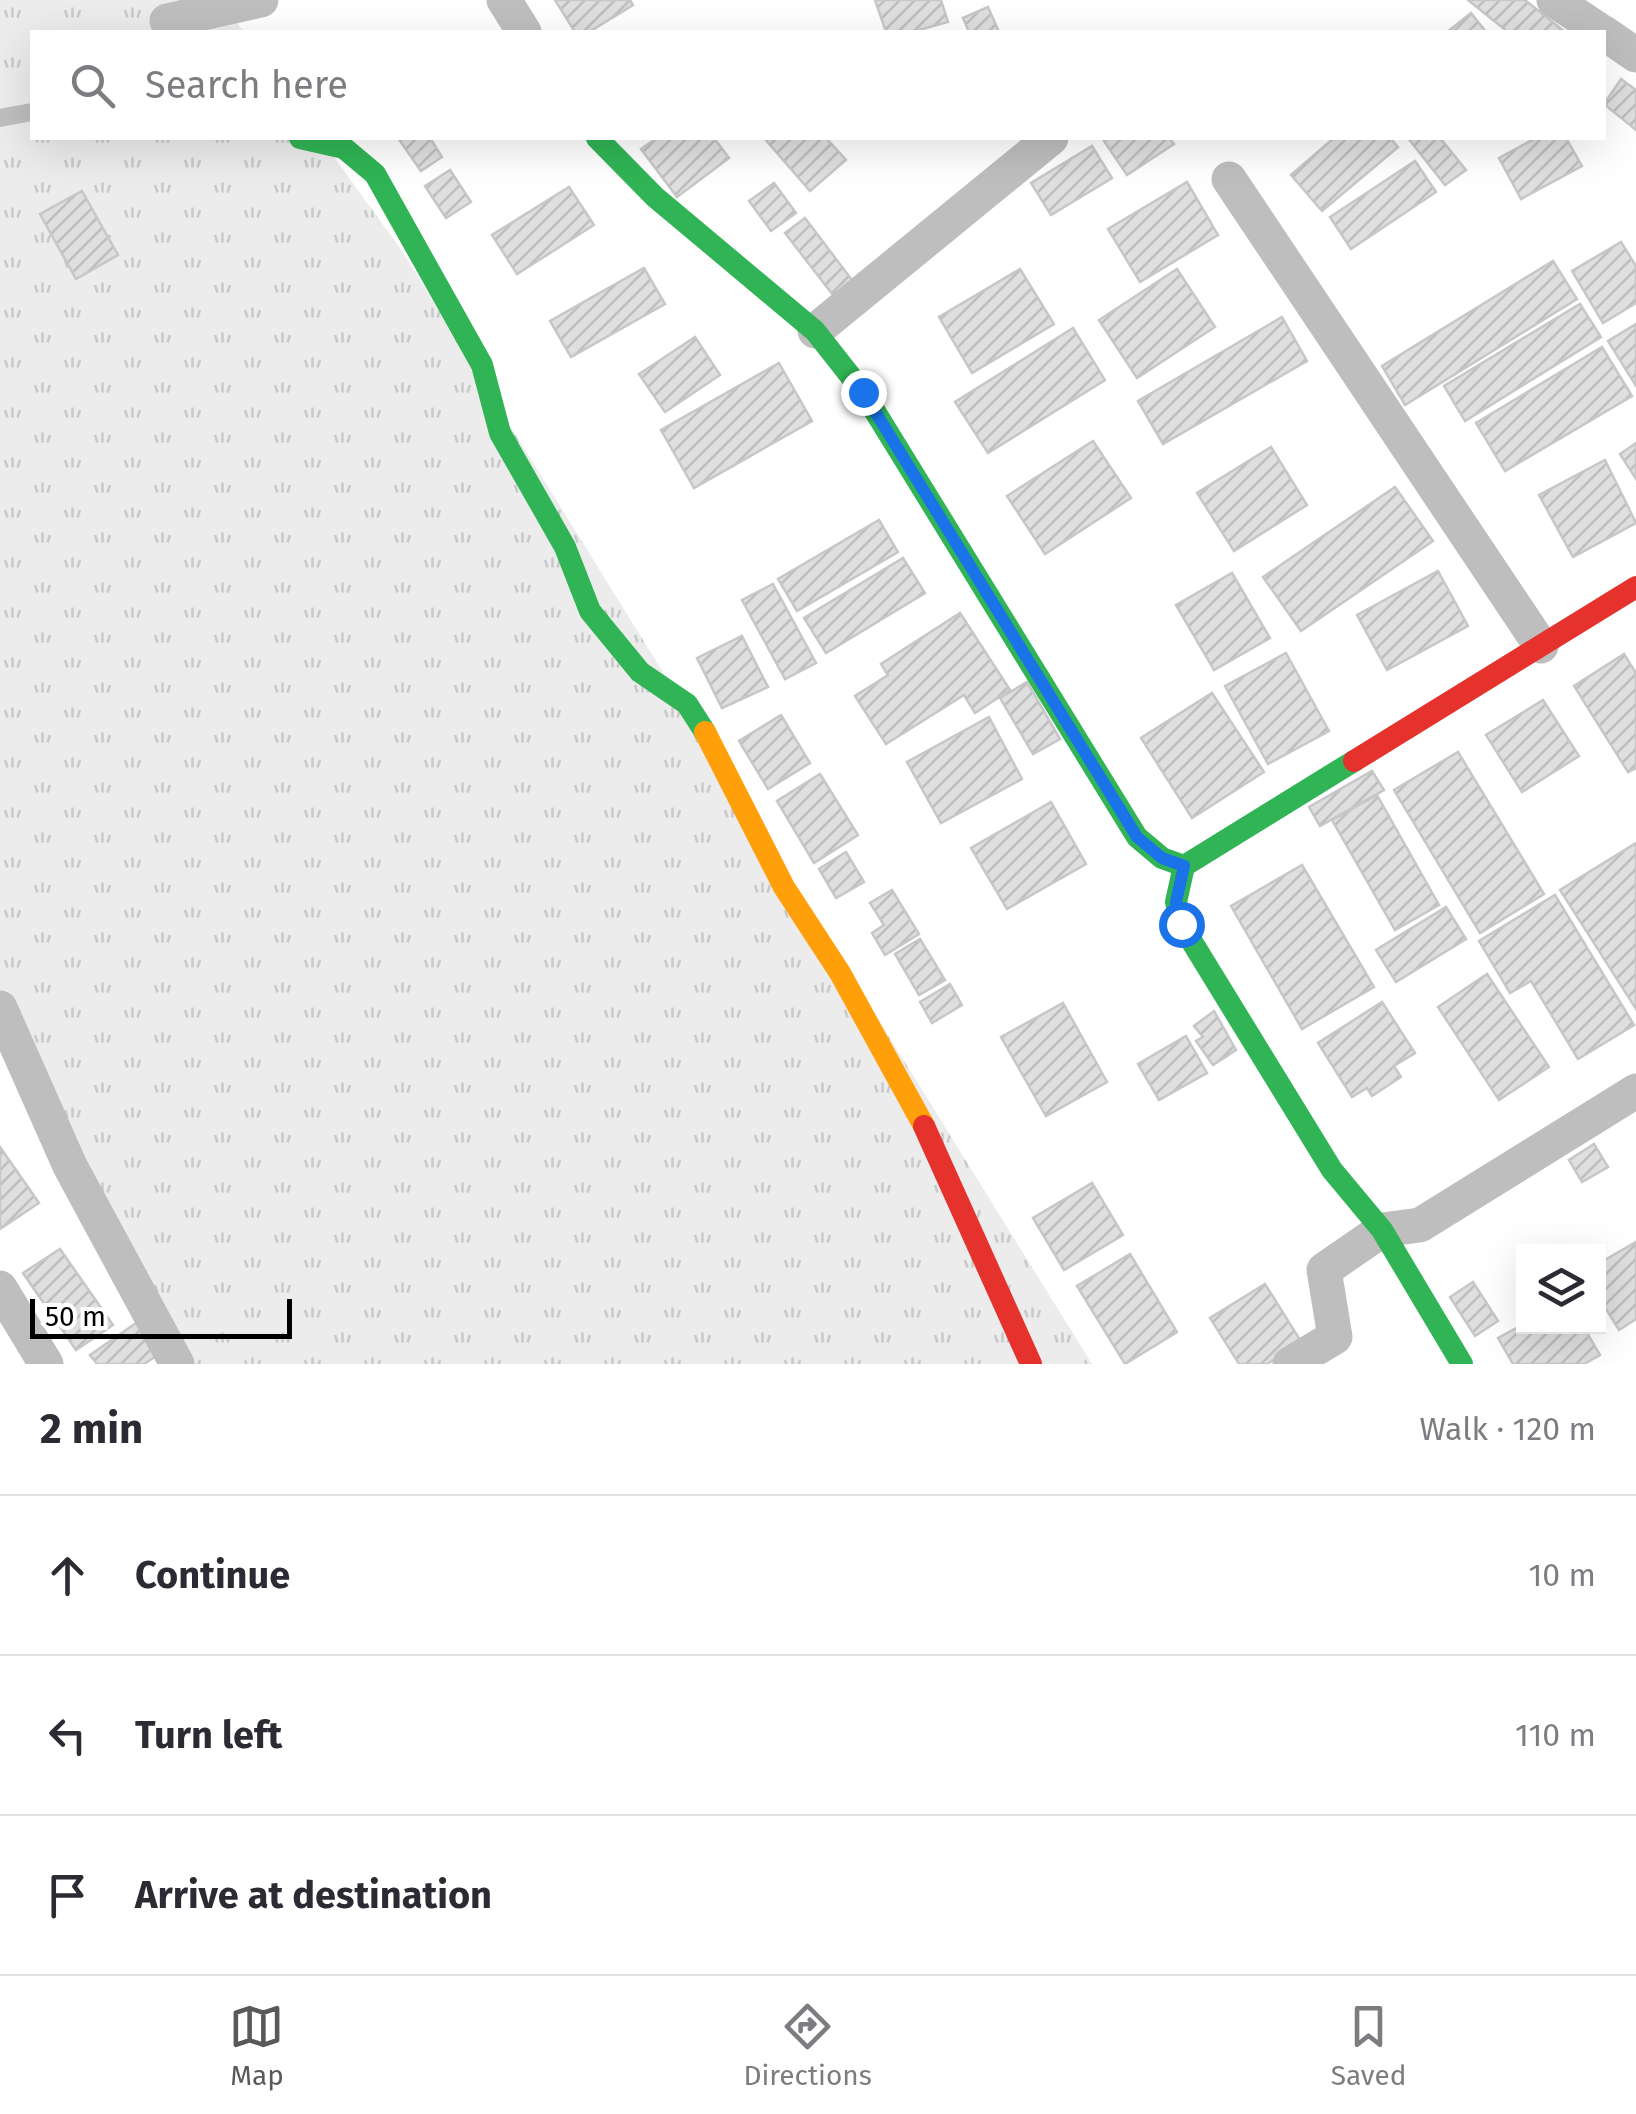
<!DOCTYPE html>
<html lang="en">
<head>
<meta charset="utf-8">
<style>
	:root { --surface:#fff; --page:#f2f2f3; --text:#2b2b33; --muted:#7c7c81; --line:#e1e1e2; --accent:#595959 }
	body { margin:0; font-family:"Fira Sans",sans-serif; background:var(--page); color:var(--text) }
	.controls { position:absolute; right:30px; bottom:30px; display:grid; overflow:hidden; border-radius:0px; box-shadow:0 10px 40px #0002 }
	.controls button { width:90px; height:90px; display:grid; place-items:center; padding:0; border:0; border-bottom:2px solid var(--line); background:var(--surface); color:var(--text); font:50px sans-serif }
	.scale { position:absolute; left:30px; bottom:25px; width:262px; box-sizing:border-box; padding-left:10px; border:5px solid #000; border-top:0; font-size:28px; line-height:35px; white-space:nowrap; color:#000; -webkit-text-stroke:8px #fff; paint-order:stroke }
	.stop { position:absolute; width:30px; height:30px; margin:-22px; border:8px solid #1a73e8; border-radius:50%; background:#fff }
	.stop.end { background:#1a73e8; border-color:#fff; box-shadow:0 2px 10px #0008 }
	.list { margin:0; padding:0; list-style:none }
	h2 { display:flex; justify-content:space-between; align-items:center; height:130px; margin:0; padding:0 40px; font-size:42px }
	h2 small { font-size:32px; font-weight:400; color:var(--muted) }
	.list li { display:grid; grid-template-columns:65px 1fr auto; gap:30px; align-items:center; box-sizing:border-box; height:160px; padding:0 40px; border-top:2px solid var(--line) }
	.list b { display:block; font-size:38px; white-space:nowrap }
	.list em { font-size:32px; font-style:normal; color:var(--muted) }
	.icon { flex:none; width:55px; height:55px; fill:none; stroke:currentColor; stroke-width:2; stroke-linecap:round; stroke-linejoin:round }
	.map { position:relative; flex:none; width:1636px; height:1364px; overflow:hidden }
	.search { position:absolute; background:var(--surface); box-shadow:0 10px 40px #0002; left:30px; right:30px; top:30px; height:110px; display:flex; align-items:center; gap:25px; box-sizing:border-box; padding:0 35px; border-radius:0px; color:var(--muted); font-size:38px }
	.sheet { height:610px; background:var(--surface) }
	nav { display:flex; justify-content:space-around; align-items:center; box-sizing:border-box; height:140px; border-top:2px solid var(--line); background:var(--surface); font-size:28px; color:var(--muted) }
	nav a { display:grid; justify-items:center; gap:5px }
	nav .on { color:var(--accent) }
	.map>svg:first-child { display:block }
	.grass { fill:url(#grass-tufts) }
	.building { fill:url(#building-hatch); stroke:#c7c7c7; stroke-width:2.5 }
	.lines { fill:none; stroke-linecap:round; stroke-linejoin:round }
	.lane { stroke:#bebebe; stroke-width:18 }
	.street { stroke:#bebebe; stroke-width:35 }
	.fast { stroke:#30b455; stroke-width:22 }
	.slow { stroke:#ff9f0a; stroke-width:22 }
	.jam { stroke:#e5322d; stroke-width:22 }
	.route { stroke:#1a73e8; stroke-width:12 }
</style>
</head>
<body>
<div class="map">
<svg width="1636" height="1364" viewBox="0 0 1636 1364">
	<defs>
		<pattern id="grass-tufts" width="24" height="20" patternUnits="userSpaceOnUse" patternTransform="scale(2.5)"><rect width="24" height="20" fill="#ececec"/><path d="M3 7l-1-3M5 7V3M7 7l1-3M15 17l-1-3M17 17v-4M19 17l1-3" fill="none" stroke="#c9c9c9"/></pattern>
		<pattern id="building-hatch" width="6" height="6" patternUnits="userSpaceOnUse" patternTransform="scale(2.5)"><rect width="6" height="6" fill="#dfdfdf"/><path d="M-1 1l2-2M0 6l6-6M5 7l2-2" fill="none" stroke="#bebebe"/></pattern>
	</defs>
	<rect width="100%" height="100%" fill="#fff"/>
	<path class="grass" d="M0 0H220L244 32H32V138H320L400 248 1092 1364H193L0 1026Z"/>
	<g class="building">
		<path d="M555 0H630L633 5 589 32H575Z"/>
		<path d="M875 0H941L948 22 912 32H886Z"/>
		<path d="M1468 0H1525L1565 32H1508Z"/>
		<path d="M988 7 999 32H969L963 18Z"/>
		<path d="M1471 13 1486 32H1447Z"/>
		<path d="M1621 79 1636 90V130L1604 104Z"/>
		<path d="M398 138H430L442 157 421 171Z"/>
		<path d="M657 138H714L729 158 677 197 641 149Z"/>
		<path d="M764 138H826L846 160 810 191Z"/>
		<path d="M1110 138H1169L1174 144 1127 175 1104 141Z"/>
		<path d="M1334 138H1390L1398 147 1322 211 1291 175Z"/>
		<path d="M1408 138H1440L1466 170 1445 185Z"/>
		<path d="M1536 138H1566L1582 166 1521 199 1499 158Z"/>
		<path d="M1092 146 1112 178 1051 215 1031 183Z"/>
		<path d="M1415 161 1436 192 1351 249 1330 217Z"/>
		<path d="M450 170 471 202 446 218 425 186Z"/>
		<path d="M1187 182 1218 235 1140 282 1108 229Z"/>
		<path d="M774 183 796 213 771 231 749 201Z"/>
		<path d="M569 187 594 225 517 274 492 235Z"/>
		<path d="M82 191 118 255 76 279 40 214Z"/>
		<path d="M805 218 855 284 836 299 785 233Z"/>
		<path d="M1621 242 1636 266V303L1603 323 1572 271Z"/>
		<path d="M1553 261 1577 299 1405 405 1382 366Z"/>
		<path d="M644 268 665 304 571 357 550 321Z"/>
		<path d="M1020 269 1054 324 972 373 939 317Z"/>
		<path d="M1177 269 1215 327 1137 378 1099 320Z"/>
		<path d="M1580 304 1601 337 1465 421 1444 386Z"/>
		<path d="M1282 317 1307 361 1163 444 1138 401Z"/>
		<path d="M1636 324V386L1608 341Z"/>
		<path d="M1073 328 1105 380 988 453 955 402Z"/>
		<path d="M695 337 720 375 665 412 639 374Z"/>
		<path d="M1602 347 1632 396 1505 471 1476 423Z"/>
		<path d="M779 363 812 421 694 488 661 430Z"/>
		<path d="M1093 441 1131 498 1045 554 1007 496Z"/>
		<path d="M1636 443V479L1620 454Z"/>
		<path d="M1271 447 1307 505 1234 551 1197 493Z"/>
		<path d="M1605 460 1636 523 1573 557 1539 495Z"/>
		<path d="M1395 487 1433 541 1301 631 1263 577Z"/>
		<path d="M879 520 898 552 797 611 778 579Z"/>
		<path d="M903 558 925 593 826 653 804 618Z"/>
		<path d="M1438 571 1468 626 1387 670 1357 615Z"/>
		<path d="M1232 573 1270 638 1214 670 1176 605Z"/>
		<path d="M773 584 816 663 785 679 742 600Z"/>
		<path d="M960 613 1010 690 975 713 964 695 886 744 855 696 888 675 881 664Z"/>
		<path d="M742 636 768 687 722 708 697 658Z"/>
		<path d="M1286 653 1329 731 1268 764 1225 686Z"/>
		<path d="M1624 654 1636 673V768L1628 772 1574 686Z"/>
		<path d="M1027 682 1060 739 1033 754 1000 698Z"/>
		<path d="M1212 693 1264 772 1192 818 1141 738Z"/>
		<path d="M1543 700 1579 756 1522 792 1486 735Z"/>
		<path d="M781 715 810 763 768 789 739 741Z"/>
		<path d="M989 717 1022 779 941 823 907 762Z"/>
		<path d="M1458 752 1544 894 1480 933 1394 790Z"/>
		<path d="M1372 771 1384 790 1320 826 1309 807Z"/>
		<path d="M820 774 858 835 814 863 777 801Z"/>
		<path d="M1377 795 1439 905 1395 930 1332 820Z"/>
		<path d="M1051 802 1086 864 1007 909 971 848Z"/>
		<path d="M1636 843V1009L1560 890Z"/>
		<path d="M846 852 864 882 836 898 819 869Z"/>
		<path d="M1302 865 1374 987 1302 1029 1231 906Z"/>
		<path d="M892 890 919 934 885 955 872 933 884 925 870 903Z"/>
		<path d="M1555 895 1634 1025 1578 1059 1531 981 1510 993 1479 941Z"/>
		<path d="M1446 907 1466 939 1396 982 1376 950Z"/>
		<path d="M920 939 945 980 919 995 895 954Z"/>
		<path d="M1487 974 1549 1067 1499 1100 1438 1007Z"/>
		<path d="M950 984 962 1005 932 1023 920 1002Z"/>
		<path d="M1382 1002 1415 1053 1394 1066 1401 1077 1372 1096 1367 1088 1352 1097 1318 1043Z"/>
		<path d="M1063 1003 1107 1082 1046 1116 1001 1037Z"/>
		<path d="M1214 1011 1236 1050 1213 1065 1196 1041 1203 1037 1194 1026Z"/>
		<path d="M1186 1036 1207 1073 1159 1100 1138 1064Z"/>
		<path d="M1594 1144 1608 1167 1582 1182 1569 1160Z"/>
		<path d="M0 1147 39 1203 0 1229Z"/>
		<path d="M1092 1183 1123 1235 1064 1270 1033 1218Z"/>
		<path d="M1636 1242V1319L1619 1330 1598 1296V1264Z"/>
		<path d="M60 1249 113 1325 76 1350 23 1273Z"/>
		<path d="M1130 1254 1177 1332 1125 1364 1077 1286Z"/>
		<path d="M1473 1282 1498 1321 1475 1336 1450 1297Z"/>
		<path d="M1265 1284 1302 1343 1267 1364H1239L1210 1318Z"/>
		<path d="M136 1323 158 1355 144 1364H97L90 1355Z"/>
		<path d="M1524 1324 1583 1326 1600 1355 1584 1364H1513L1498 1338Z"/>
	</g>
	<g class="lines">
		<path class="lane" d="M0 118 32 112"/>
		<g class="street">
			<path d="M504 0 524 32"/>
			<path d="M1554 0 1602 32"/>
			<path d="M167 21 261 0"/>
			<path d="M1604 33 1636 55"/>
			<path d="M1229 179 1541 646"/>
			<path d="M815 331 1051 138"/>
			<path d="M0 1008 70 1166 177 1364"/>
			<path d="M0 1288 46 1364"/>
			<path d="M1290 1364 1335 1337 1324 1270 1382 1230 1420 1225 1636 1091"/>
		</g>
		<g class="fast">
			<path d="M300 138 344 148 375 174 482 365 500 433 565 547 590 611 640 672 687 704 705 732"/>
			<path d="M597 138 655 197 815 331 863 392 1137 837 1162 858 1184 866"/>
			<path d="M1354 761 1184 866 1176 902 1181 924 1332 1170 1382 1230 1462 1364"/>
		</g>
		<path class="slow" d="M705 732 784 887 840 973 924 1126"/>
		<g class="jam">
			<path d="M1354 761 1636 587"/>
			<path d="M924 1126 1031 1364"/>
		</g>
	</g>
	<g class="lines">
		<path class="route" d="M863 392 1137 837 1162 858 1184 866 1176 902 1181 924"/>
	</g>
</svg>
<div class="controls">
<button><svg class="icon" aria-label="layers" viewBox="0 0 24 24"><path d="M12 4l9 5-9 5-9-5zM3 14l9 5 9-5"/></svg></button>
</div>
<div class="scale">50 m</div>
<div class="stop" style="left:1181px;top:924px"></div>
<div class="stop end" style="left:863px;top:392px"></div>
<div class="search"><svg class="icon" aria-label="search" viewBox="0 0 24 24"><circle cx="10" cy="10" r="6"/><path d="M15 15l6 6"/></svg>Search here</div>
</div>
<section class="sheet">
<h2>2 min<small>Walk · 120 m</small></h2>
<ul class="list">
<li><svg class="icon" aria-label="ahead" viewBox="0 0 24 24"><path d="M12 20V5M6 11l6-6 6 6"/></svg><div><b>Continue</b></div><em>10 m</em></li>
<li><svg class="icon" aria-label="left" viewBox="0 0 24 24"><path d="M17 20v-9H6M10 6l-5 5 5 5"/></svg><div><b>Turn left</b></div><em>110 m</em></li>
<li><svg class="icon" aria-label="arrive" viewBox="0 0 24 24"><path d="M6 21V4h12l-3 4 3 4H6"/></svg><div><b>Arrive at destination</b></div></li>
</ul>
</section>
<nav>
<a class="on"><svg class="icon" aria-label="map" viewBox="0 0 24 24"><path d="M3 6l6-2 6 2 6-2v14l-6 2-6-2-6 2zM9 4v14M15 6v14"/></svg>Map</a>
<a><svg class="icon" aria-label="directions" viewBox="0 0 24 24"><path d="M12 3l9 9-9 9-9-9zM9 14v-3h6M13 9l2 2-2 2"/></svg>Directions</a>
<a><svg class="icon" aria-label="saved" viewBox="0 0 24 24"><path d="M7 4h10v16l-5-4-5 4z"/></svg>Saved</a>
</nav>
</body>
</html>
